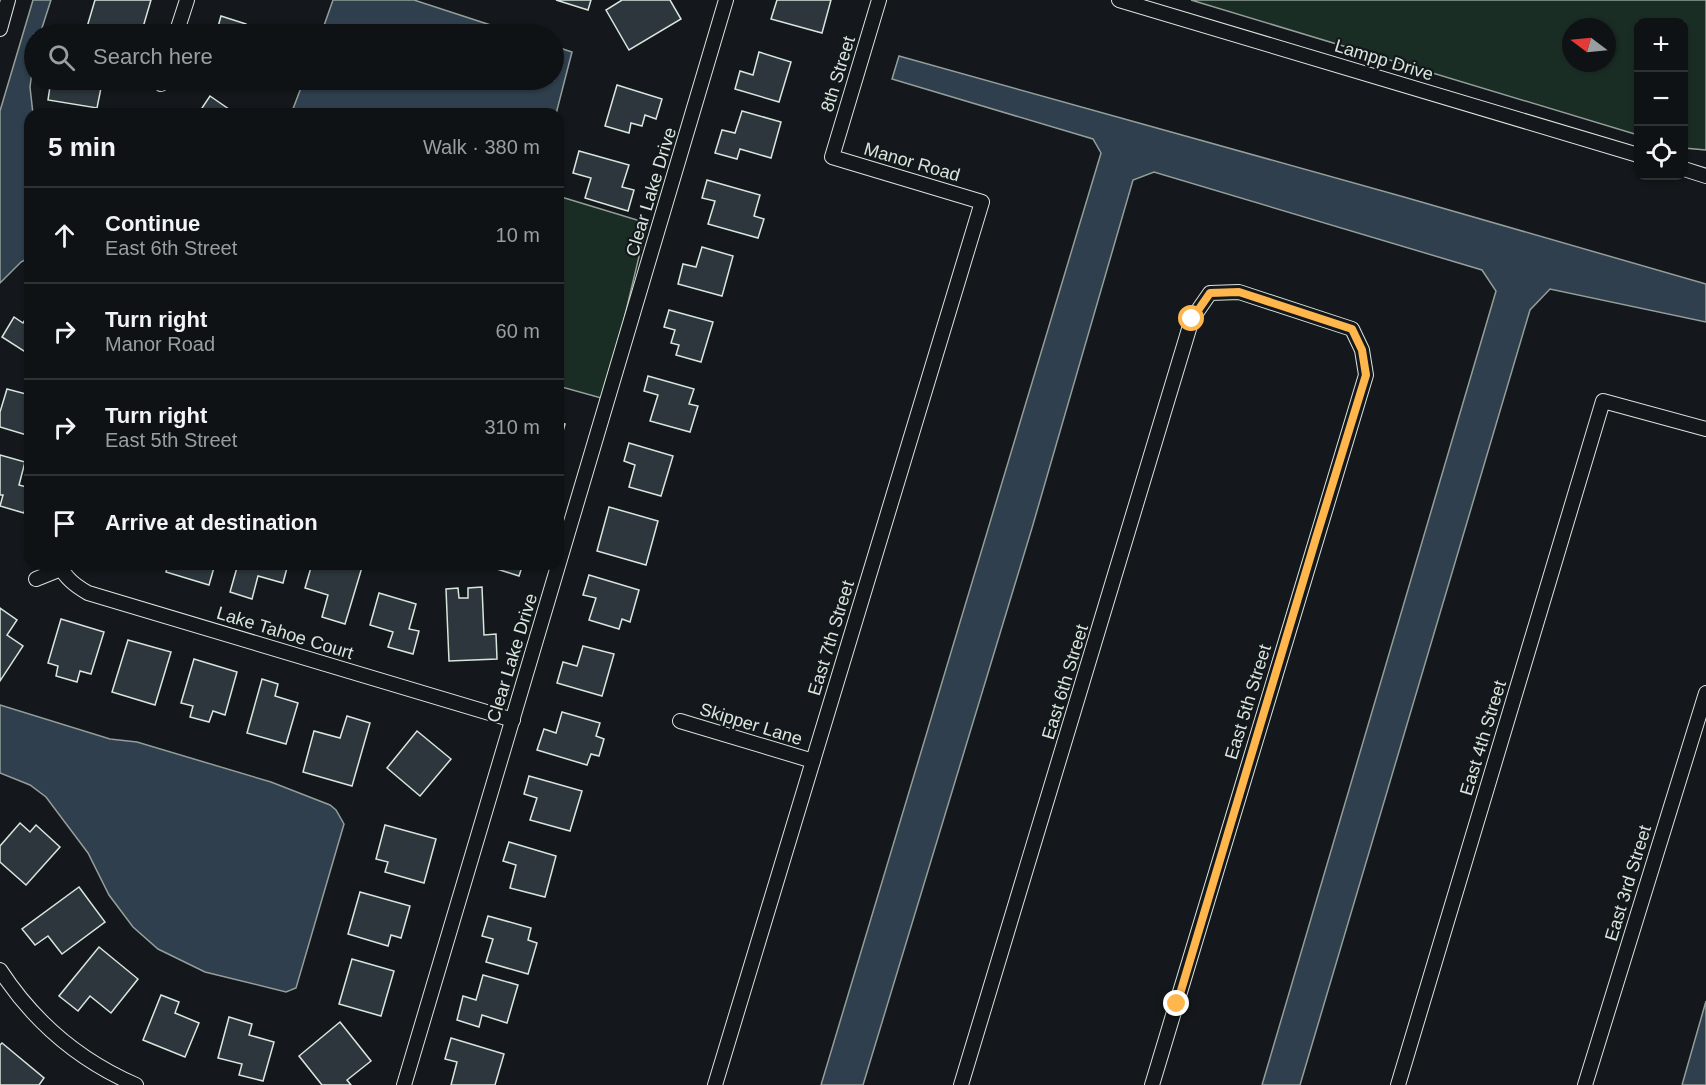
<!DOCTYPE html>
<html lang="en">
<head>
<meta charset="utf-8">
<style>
	:root { --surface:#0f1215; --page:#1d2022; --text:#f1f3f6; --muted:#9b9ea0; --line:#2f3234 }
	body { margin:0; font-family:Helvetica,sans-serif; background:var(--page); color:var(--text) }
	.controls { position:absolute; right:18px; top:18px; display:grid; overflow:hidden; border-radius:12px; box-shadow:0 2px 4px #0004 }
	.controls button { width:54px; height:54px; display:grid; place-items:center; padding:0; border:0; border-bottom:2px solid var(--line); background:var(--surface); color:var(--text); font:30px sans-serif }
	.compass { position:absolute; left:1562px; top:18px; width:54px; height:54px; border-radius:50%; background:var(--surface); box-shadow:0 2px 4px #0004; rotate:286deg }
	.stop { position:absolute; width:18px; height:18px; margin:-14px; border:4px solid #ffb74d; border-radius:50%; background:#fff }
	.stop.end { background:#ffb74d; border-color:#fff; box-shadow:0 2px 6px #0008 }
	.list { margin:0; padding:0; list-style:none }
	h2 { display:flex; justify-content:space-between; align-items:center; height:78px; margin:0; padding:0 24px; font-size:26px }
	h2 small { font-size:20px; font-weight:400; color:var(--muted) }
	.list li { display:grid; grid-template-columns:39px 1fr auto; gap:18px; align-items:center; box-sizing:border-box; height:96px; padding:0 24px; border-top:2px solid var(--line) }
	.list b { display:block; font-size:22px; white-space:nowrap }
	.list p { margin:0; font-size:20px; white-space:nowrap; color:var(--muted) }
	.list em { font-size:20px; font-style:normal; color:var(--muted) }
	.icon { flex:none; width:33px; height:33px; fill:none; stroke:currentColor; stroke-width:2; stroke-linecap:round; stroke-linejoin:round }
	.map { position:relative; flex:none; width:1706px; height:1085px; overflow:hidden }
	.search { position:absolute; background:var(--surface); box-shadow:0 2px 4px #0004; left:24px; top:24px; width:540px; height:66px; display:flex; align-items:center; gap:15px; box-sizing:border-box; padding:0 21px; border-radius:33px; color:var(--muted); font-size:22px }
	.panel { position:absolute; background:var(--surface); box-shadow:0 2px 4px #0004; left:24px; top:108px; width:540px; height:462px; border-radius:18px }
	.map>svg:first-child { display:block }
	.green { fill:#1a2d24; stroke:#939e99; stroke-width:1.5; fill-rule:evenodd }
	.water { fill:#2f3f4d; stroke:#939e99; stroke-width:1.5 }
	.building { fill:#2c363c; stroke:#d8e6dc; stroke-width:1.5 }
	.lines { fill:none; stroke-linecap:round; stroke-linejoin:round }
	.street-casing { stroke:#d8e6dc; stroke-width:16 }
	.street { stroke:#14181c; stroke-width:14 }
	.route { stroke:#ffb74d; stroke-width:8 }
	.labels { text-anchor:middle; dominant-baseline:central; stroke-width:4.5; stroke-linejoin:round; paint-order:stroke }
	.street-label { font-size:18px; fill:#d8e6dc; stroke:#14181c }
</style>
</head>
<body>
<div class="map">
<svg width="1706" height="1085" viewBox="0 0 1706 1085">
	<rect width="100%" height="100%" fill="#14181c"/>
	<g class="green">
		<path d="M1191 0H1706V150L1684 148V22H1638V135ZM1571 27H1607V63H1571Z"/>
		<path d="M558 196 647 223 605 399 558 386Z"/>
	</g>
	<g class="water">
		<path d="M33 0H51L40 34H34V57L30 87 33 114H30V257L21 262 0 283V111Z"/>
		<path d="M333 0H414L518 34H321Z"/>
		<path d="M554 46 572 52 556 114H291L304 80H554Z"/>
		<path d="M899 56 1404 197 1706 284V322L1550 289 1530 310 1300 1085H1262L1496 291 1482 270 1154 172 1133 180 1032 528 863 1085H821L1101 153 1093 139 892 79Z"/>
		<path d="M0 705 110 739 137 742 271 782 330 805 336 810 344 824 296 988 286 992 205 972 158 949 133 927 109 895 88 853 46 797 30 785 0 773Z"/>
		<path d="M1706 1001V1085H1682Z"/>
	</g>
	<g class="building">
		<path d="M95 0H151L141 34H113L87 27Z"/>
		<path d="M556 0H591L588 10Z"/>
		<path d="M622 0H670L681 19 629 50 606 10Z"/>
		<path d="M777 0H831L822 33 771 19Z"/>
		<path d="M221 16 246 24 243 34H247H216Z"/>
		<path d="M759 52 791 62 779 102 735 89 740 71 753 75Z"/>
		<path d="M51 80H114L113 85 102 83 97 108 48 100Z"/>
		<path d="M617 85 662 99 656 119 645 115 642 126 631 123 629 133 605 126Z"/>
		<path d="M210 96 236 114H205L200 111Z"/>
		<path d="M742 111 781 122 771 158 740 149 737 159 715 153 722 130 735 133Z"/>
		<path d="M579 151 629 165 622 187 634 190 628 211 585 198 591 178 573 173Z"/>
		<path d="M707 180 760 195 754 216 764 219 758 238 708 224 715 201 702 198Z"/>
		<path d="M702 247 733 256 722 296 678 284 683 264 696 267Z"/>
		<path d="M669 310 713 322 701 362 676 355 679 345 671 343 675 330 664 327Z"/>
		<path d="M30 312V355L2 337 14 317 23 323Z"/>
		<path d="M648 376 694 389 689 404 698 406 690 432 650 421 658 395 644 391Z"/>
		<path d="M7 389 30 395V436L0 427V412Z"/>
		<path d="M558 422 565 424 560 442H558Z"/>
		<path d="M629 443 673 456 661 496 629 487 635 465 624 461Z"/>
		<path d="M0 455 25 462 19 485 30 488 24 513 0 506 3 495H0Z"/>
		<path d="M609 507 658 521 646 565 597 551Z"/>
		<path d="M168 564H215L209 585 166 572Z"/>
		<path d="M238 564H288L283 583 258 576 252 599 230 592Z"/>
		<path d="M312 564H363L345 624 322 617 328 595 305 588Z"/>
		<path d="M481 564H523L519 576Z"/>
		<path d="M589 575 639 590 630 622 622 619 619 629 589 620 596 598 583 595Z"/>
		<path d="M482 587 484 635 496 634 497 659 449 661 446 589 458 588 459 598H468V588Z"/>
		<path d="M379 593 416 604 409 629 419 631 413 654 388 647 393 632 370 625Z"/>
		<path d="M0 608 17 620 7 635 23 646 0 681Z"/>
		<path d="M61 619 104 632 91 674 80 671 77 682 56 676 58 666 48 663Z"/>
		<path d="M128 640 171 652 155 705 112 692Z"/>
		<path d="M583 646 614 654 602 696 557 683 563 662 577 666Z"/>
		<path d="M194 659 237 672 225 715 213 711 209 722 190 717 193 706 181 703Z"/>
		<path d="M262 679 278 684 275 696 298 703 286 744 247 733Z"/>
		<path d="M562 712 600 723 596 736 604 739 599 756 591 754 587 765 537 750 544 729 556 733Z"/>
		<path d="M347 716 370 723 352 786 303 772 314 731 340 738Z"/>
		<path d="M417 731 451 759 420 796 387 768Z"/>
		<path d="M529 776 582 791 570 831 530 820 537 798 524 794Z"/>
		<path d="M20 823 30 832 36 825 60 847 26 885 0 862V846Z"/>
		<path d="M385 825 436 839 424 883 385 872 388 862 376 859Z"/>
		<path d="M509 842 556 856 545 897 510 888 516 865 503 861Z"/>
		<path d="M79 887 105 922 62 954 48 936 35 945 22 929Z"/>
		<path d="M360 892 410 906 401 938 391 935 388 946 348 934Z"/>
		<path d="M488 916 531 928 528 940 537 943 528 974 486 962 493 939 482 936Z"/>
		<path d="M99 947 138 979 111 1013 90 996 78 1011 59 996Z"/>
		<path d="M352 959 394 971 381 1016 339 1004Z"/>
		<path d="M483 975 518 985 507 1023 482 1015 479 1027 457 1020 463 996 476 1000Z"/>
		<path d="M161 995 179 1002 175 1013 199 1023 185 1057 143 1040Z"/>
		<path d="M229 1017 252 1024 249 1035 274 1042 263 1081 239 1075 242 1064 218 1058Z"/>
		<path d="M340 1022 371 1061 347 1080 351 1085H322L299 1056Z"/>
		<path d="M451 1038 504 1054 495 1085H451L457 1062 445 1059Z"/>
		<path d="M2 1043 44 1078 39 1085H0V1045Z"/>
	</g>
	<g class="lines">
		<defs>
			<g id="street">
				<path d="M1119 0 1638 155"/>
				<path d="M0 29 8 0"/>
				<path d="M176 34 187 0"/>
				<path d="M161 84 163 80"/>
				<path d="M1684 169 1706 176"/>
				<path d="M58 564C66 578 74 585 88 593L513 720"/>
				<path d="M36 579 61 569"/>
				<path d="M680 721 813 761"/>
				<path d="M0 970C34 1022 78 1060 136 1085"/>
				<path d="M404 1085 726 0"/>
				<path d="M715 1085 982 202 832 157 879 0"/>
				<path d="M961 1085 1192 319 1210 293 1239 292 1352 329 1362 350 1366 375 1152 1085"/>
				<path d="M1398 1085 1603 401 1706 429"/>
				<path d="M1585 1085 1706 693"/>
			</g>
		</defs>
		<use href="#street" class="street-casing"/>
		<use href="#street" class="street"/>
	</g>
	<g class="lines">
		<path class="route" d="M1177 1004 1316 538 1366 375 1362 350 1352 329 1239 292 1210 293 1192 319"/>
	</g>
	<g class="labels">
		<g class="street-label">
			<text transform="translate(1384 60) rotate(17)">Lampp Drive</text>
			<text transform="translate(838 74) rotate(-73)">8th Street</text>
			<text transform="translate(912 162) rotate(16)">Manor Road</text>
			<text transform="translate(651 192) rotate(-73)">Clear Lake Drive</text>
			<text transform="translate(285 633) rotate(17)">Lake Tahoe Court</text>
			<text transform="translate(831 638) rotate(-73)">East 7th Street</text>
			<text transform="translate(512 658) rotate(-73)">Clear Lake Drive</text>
			<text transform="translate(1065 682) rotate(-73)">East 6th Street</text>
			<text transform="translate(1248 702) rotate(-73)">East 5th Street</text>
			<text transform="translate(751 724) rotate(17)">Skipper Lane</text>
			<text transform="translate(1483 738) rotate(-73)">East 4th Street</text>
			<text transform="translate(1628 883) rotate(-73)">East 3rd Street</text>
		</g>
	</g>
</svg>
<div class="controls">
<button>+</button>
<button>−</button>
<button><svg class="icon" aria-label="locate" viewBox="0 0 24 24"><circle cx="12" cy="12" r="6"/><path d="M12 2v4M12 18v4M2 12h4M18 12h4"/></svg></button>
</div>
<svg class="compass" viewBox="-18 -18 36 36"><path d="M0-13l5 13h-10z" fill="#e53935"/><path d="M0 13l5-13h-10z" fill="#9b9ea0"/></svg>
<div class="stop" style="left:1192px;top:319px"></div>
<div class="stop end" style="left:1177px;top:1004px"></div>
<div class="search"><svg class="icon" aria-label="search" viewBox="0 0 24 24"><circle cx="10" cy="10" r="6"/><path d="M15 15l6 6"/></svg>Search here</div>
<section class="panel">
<h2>5 min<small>Walk · 380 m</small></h2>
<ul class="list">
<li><svg class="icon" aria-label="ahead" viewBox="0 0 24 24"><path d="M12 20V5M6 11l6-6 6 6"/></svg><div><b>Continue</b><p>East 6th Street</p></div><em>10 m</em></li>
<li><svg class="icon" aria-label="right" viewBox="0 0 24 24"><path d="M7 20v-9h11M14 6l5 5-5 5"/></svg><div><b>Turn right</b><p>Manor Road</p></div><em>60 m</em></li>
<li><svg class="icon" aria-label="right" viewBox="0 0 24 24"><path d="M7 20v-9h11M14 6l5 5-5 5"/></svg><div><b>Turn right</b><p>East 5th Street</p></div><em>310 m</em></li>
<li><svg class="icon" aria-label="arrive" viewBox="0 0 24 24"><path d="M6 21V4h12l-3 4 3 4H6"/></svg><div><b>Arrive at destination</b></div></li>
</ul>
</section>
</div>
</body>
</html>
